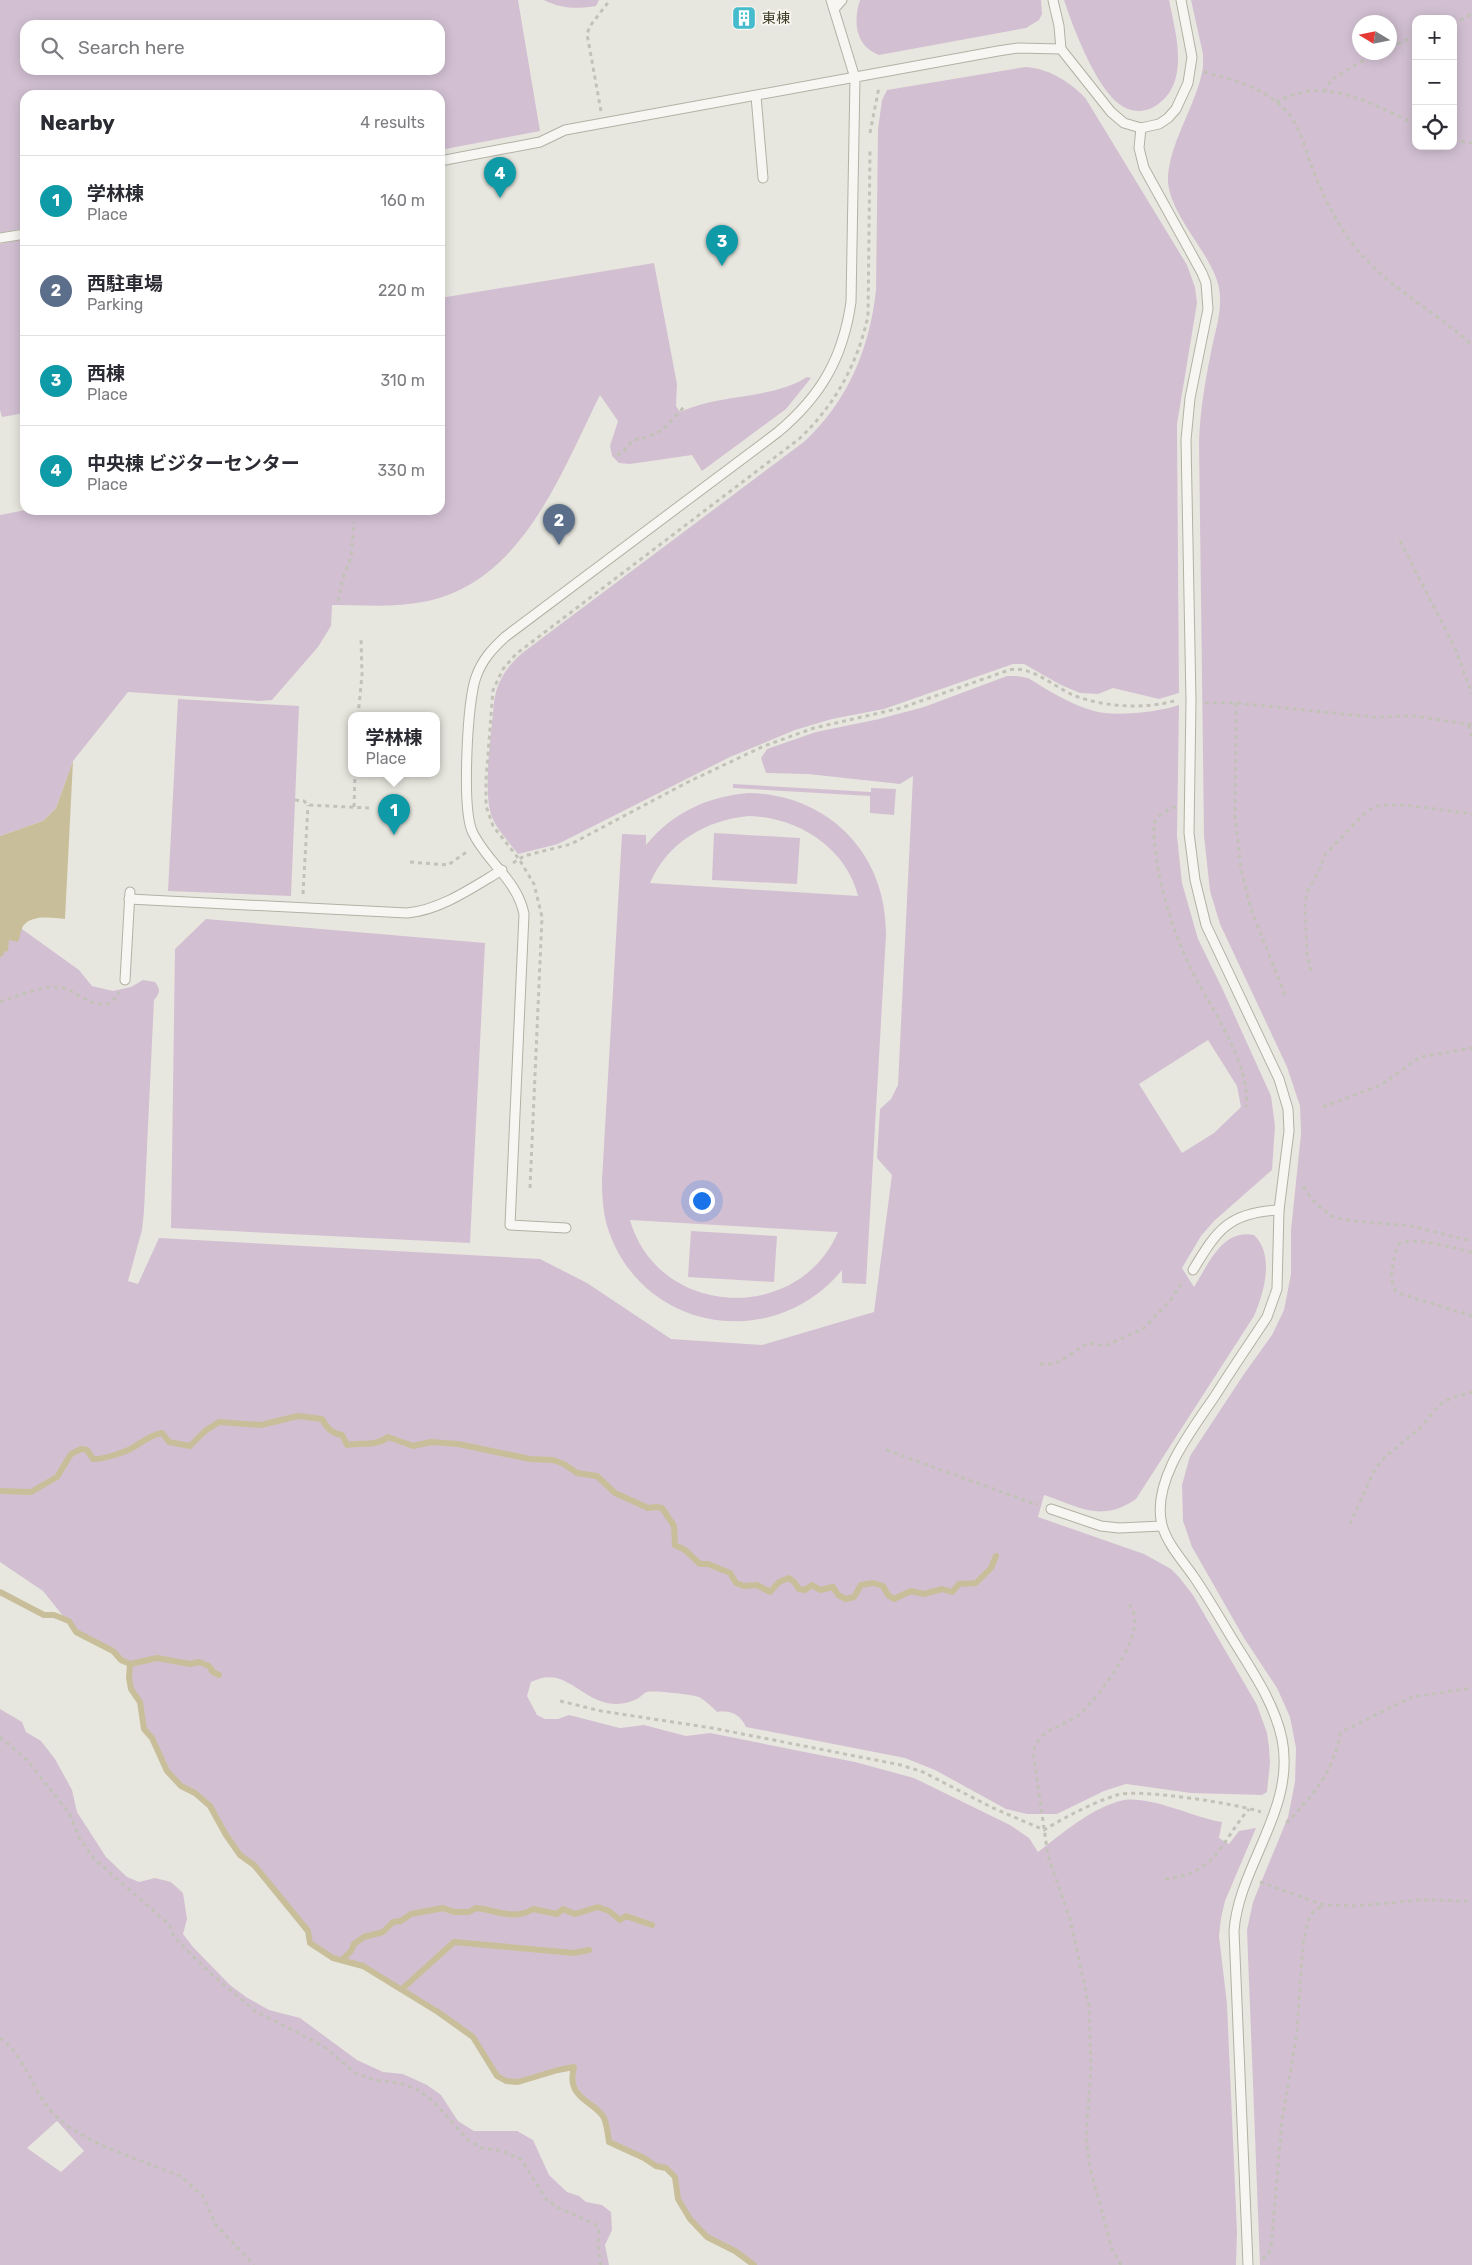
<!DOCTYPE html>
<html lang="en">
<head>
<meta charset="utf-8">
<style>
	:root { --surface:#fff; --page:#f2f2f3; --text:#2b2b33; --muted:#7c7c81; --line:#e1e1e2; --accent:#0f766e }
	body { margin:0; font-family:Rubik,"Noto Sans JP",sans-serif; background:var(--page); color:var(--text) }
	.controls { position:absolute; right:15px; top:15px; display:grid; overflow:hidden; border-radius:10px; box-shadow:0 2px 12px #0003 }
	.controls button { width:45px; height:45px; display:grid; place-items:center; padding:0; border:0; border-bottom:1px solid var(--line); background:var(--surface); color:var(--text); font:25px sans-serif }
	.compass { position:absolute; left:1352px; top:15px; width:45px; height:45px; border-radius:50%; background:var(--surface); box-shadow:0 2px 12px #0003; rotate:280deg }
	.you { position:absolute; left:701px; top:1200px; width:18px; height:18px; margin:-12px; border:4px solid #fff; border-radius:50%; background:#1a73e8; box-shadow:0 0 0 8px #1a73e833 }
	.badge { display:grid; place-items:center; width:32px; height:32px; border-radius:50%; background:var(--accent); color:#fff; font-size:16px; font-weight:700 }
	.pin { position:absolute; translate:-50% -41px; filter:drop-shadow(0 1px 2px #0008) }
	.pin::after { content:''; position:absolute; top:26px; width:18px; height:15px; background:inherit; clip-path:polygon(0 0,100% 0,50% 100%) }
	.popup { position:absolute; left:348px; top:712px; width:92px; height:65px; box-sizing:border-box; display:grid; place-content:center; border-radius:10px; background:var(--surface); filter:drop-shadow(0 1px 4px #0005); font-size:16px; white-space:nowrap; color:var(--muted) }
	.popup b { font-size:19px; color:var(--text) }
	.popup::after { content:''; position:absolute; left:50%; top:100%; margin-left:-10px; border:10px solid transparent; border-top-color:var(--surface) }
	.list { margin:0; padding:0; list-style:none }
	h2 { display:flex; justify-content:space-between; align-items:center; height:65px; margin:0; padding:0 20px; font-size:21px }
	h2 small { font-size:16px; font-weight:400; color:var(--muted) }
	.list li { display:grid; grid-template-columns:32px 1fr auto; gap:15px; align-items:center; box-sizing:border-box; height:90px; padding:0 20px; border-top:1px solid var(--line) }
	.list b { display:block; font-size:19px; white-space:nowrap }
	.list p { margin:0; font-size:16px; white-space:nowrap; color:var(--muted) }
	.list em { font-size:16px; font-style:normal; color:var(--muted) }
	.icon { flex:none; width:28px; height:28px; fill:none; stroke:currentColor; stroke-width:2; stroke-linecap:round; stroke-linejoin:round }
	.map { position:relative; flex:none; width:1472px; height:2265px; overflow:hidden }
	.search { position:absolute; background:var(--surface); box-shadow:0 2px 12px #0003; left:20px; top:20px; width:425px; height:55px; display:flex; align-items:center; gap:12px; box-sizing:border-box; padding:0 18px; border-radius:15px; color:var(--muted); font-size:19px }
	.panel { position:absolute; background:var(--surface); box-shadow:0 2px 12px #0003; left:20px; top:90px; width:425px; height:425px; border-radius:15px }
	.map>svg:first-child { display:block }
	.green { fill:#d2c0d2; fill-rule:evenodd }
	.water { fill:#c8bf9a }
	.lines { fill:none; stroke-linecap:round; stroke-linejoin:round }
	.stream { stroke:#c8bf9a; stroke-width:6 }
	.service-casing { stroke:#b2b1a4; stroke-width:11 }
	.path { stroke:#c3c2b9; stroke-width:3; stroke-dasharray:4 4; stroke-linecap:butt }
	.service { stroke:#f7f6f2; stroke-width:9 }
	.labels { text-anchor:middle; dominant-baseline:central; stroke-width:4; stroke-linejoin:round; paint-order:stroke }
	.poi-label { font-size:14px; fill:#3f3d28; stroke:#f6f5ef; text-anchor:start }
</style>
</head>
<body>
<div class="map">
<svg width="1472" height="2265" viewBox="0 0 1472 2265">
	<rect width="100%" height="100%" fill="#e8e7df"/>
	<g class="green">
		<path d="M0 0H518L540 131 440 150V95H25V228L0 233ZM25 25H440V70H25Z"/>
		<path d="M544 0H599L596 6C578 9 561 9 544 0Z"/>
		<path d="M860 0H1041L1042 14 1039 20 1026 28 879 55C855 46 853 21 860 0Z"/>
		<path d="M1064 0H1169C1176 35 1192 87 1152 108 1141 113 1129 112 1119 104 1096 87 1073 28 1064 0Z"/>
		<path d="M1191 0H1472V2265H1260L1247 1930 1253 1902 1288 1817 1295 1782 1296 1748 1290 1717 1277 1688 1244 1638 1192 1547 1183 1521 1182 1485 1190 1456 1244 1374 1272 1335 1284 1310 1291 1274V1230L1301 1134 1300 1106 1287 1067 1220 924 1210 891 1204 836 1199 442C1200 411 1205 382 1211 352 1215 331 1223 310 1219 288 1212 252 1165 212 1168 175 1172 137 1197 104 1203 67V54ZM1416 19H1453V146H1416ZM1360 22H1390V52H1360Z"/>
		<path d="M1025 67C1048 68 1071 82 1086 99L1187 265 1195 287 1197 303 1177 424 1179 693 1159 699 1113 688 1098 694 1080 693 1061 685 1024 664H1013L884 709 832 719 795 730 730 757 558 844 518 854C510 843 497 830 492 817 482 792 492 730 494 702 497 681 506 668 521 654L805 441C848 401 870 347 876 290L878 129 882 100 887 90Z"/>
		<path d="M25 239V413L2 417 0 410V244Z"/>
		<path d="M654 263 677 384 676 406 680 412C720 393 771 400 807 377L811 378 786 409 702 471 692 455 630 464 619 463 612 456 610 446 618 421 600 395C561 473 523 580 428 601 396 608 364 605 332 605L331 626 318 647 272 700 259 701 128 692 73 761 56 808 43 821 0 836V515L26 510H440V298Z"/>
		<path d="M1007 676H1017L1028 678C1048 690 1071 705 1094 711 1114 717 1159 712 1179 705L1177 836 1182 883 1198 939 1223 990 1271 1096 1275 1126 1272 1170 1214 1221 1201 1236 1182 1268 1194 1287C1208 1265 1222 1228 1254 1235 1275 1255 1264 1293 1254 1316L1136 1499C1101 1523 1080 1507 1044 1495L1038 1517 1144 1554 1171 1569 1179 1577 1193 1595 1257 1705 1267 1733 1269 1747 1270 1763 1267 1792 1262 1795 1191 1793 1126 1784 1104 1791 1057 1814H1027L1006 1809 935 1770 905 1758 746 1727C740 1714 731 1710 717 1712 712 1707 706 1701 699 1697 695 1695 652 1690 647 1692 643 1693 641 1697 637 1699 632 1702 621 1704 615 1704 580 1702 566 1664 531 1682L527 1696 537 1715 545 1719H558L569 1715 620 1728 644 1725 686 1736 710 1733 855 1762 914 1778 1010 1825 1029 1838 1038 1852C1063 1833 1092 1807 1124 1800 1138 1798 1157 1803 1170 1807 1188 1812 1203 1819 1222 1822L1219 1838 1229 1844 1239 1831 1256 1828 1225 1901 1221 1918 1219 1936 1227 2004 1237 2232 1236 2265H754L735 2251 707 2237 690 2219 678 2199 675 2177 666 2168 656 2166 644 2158 609 2142C608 2135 607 2125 604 2119 595 2101 565 2099 573 2068L558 2070 518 2082 506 2081 497 2076 473 2037 438 2012 363 1966 333 1958 310 1943 308 1931 254 1865 240 1855 226 1835 210 1806 195 1793 181 1786 167 1771 152 1738 144 1729 140 1702 131 1689 129 1678V1664L121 1660 113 1651 76 1632 43 1591 0 1562V936L8 919 79 970 92 986 113 991 131 987 143 980 155 982C161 990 160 993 154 1000L144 1211 142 1230 128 1281 138 1284 159 1238 540 1259 587 1283 671 1339 762 1345 874 1312 892 1175 877 1158 880 1109 891 1099 898 1085 913 776 900 784 808 774 766 773 761 758 767 749 816 732 879 719 924 707ZM1208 1040 1237 1086 1241 1107 1214 1133 1182 1153 1139 1084Z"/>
		<path d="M178 699 299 706 291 896 168 891Z"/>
		<path d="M733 784 871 792V788L896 789 894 815 870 813V796L733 788Z"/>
		<path d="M749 793C830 795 887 855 886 935L866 1284 842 1283V1270C775 1352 645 1333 609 1232 603 1215 602 1197 602 1180L622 834 646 835V845C672 813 708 796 749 793ZM749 816C797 817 846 847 858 896L650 883C668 842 706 820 749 816ZM630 1220 837 1232H838C798 1325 658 1318 630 1220Z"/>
		<path d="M714 833 800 838 797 884 712 880Z"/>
		<path d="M206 919 485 943 470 1243 171 1228 175 949Z"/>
		<path d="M691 1231 777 1236 774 1282 688 1277Z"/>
		<path d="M0 1709 22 1722 26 1732 41 1741 55 1759 72 1790 77 1812 106 1857 127 1877 139 1882 155 1878 171 1882 183 1893 187 1919 183 1934 193 1947 230 1985 246 1997 269 2010 300 2018 357 2060 383 2072 403 2074 427 2085 441 2095 458 2121 474 2131H517L533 2140 549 2175 567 2192 579 2196 586 2202 602 2205 611 2212 612 2230 605 2245 609 2265H0ZM57 2121 84 2151 61 2172 27 2148Z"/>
	</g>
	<path class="water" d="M73 761 65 919C53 918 32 914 23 926 21 930 20 937 18 942L9 940 8 951 4 952 3 956 0 957V836L43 821 56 808Z"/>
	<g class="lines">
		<g class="stream">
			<path d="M0 1491 31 1492 57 1477 71 1454 81 1449 87 1450 93 1459C101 1460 126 1452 134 1447 144 1441 150 1435 162 1433L169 1442 190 1446 205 1431 219 1422 261 1425 298 1416 322 1419C327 1428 331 1433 342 1435L347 1445C363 1442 375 1447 388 1437L413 1446 431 1442 458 1444 530 1459 553 1460 564 1464 577 1473 597 1476 615 1493 648 1508 656 1507 662 1508 674 1526 675 1545 685 1550 700 1564H708L730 1573 736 1583 744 1586 757 1585 770 1592 779 1582 789 1578 794 1582 799 1589 805 1590 812 1585 820 1590 833 1587 838 1595 846 1599 854 1597 861 1585 873 1583 883 1586 888 1595 894 1599 911 1591 924 1594 942 1589 952 1592 959 1584 976 1583 991 1568 996 1556"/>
			<path d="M0 1592 44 1615H54L69 1621 76 1632 113 1651 121 1660 130 1664 129 1678 131 1689 140 1702 144 1729 152 1738 167 1771 181 1786 195 1793 210 1806 226 1835 240 1855 254 1865 308 1931 310 1943 333 1958 363 1966 438 2012 473 2037 497 2076 506 2081 518 2082 558 2070 574 2067C565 2099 595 2101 604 2118 607 2125 608 2135 609 2142L644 2158 656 2166 666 2168 675 2177 678 2199 690 2219 707 2237 735 2251 754 2265"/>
			<path d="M130 1664 157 1658 190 1664 199 1662 209 1666 213 1672 219 1675"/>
			<path d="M342 1960 351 1951 354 1944 364 1937 383 1932 393 1922 401 1921 411 1914 443 1908 454 1912H469L476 1908C496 1910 514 1921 533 1909L557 1914 563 1909 575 1914 598 1907 609 1911 620 1920 626 1916 652 1925"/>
			<path d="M402 1989 454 1942 574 1953 589 1950"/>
		</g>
		<defs>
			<g id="service">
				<path d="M1053 0 1059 26 1061 49 1111 112 1124 123 1141 128 1159 124 1168 118 1176 109 1188 83 1192 57 1181 0"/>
				<path d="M834 9 842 0"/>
				<path d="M756 96 763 178"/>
				<path d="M1141 128 1139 148 1144 168 1202 273 1206 283 1208 309 1190 398 1186 440 1191 701 1189 833 1195 880 1206 925 1279 1079 1288 1109 1289 1131 1279 1210 1277 1289 1267 1317C1250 1343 1232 1369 1215 1396 1192 1430 1151 1481 1162 1525 1167 1544 1183 1561 1194 1577 1207 1596 1218 1615 1230 1635 1250 1668 1274 1701 1282 1739 1296 1809 1239 1865 1234 1931L1248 2265"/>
				<path d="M440 161 540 142 565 130 998 51 1018 48 1061 49"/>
				<path d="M0 238 25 234"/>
				<path d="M129 899 407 913C441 910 473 887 502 870"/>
				<path d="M125 980 130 892"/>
				<path d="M566 1228 510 1225 524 914C517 879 486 862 472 831 462 807 467 702 476 677 482 660 492 649 505 637L778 432C821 396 843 358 851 302L855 78 831 0"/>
				<path d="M1193 1270C1217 1230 1229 1212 1279 1210"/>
				<path d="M1051 1509 1101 1526 1119 1528 1162 1526"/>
			</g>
		</defs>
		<use href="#service" class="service-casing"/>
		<g class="path">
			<path d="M1453 24 1472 14"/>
			<path d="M1390 47 1416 36"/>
			<path d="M1204 72C1234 80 1267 88 1288 113 1300 127 1305 148 1311 165 1321 191 1334 219 1351 242 1385 287 1432 308 1472 345"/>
			<path d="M1324 92 1331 80 1377 52"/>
			<path d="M1276 102C1286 97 1297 93 1309 91 1345 87 1384 110 1416 124"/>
			<path d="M601 111 587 34 590 26 610 0"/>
			<path d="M870 133 879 87"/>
			<path d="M1453 140 1472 143"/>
			<path d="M617 455 622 453 633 440C663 435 664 428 684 407"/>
			<path d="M1400 541 1455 648 1472 694"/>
			<path d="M338 601 343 578 351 558 354 522"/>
			<path d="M1205 703H1236L1373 717 1415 716 1472 725"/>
			<path d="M1236 703 1235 815 1241 869 1251 909 1285 995"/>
			<path d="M358 716 362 675 361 638"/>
			<path d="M1469 725 1472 738"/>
			<path d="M295 800 304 801 308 805 369 808"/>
			<path d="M354 807 355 774"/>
			<path d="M1176 807C1168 808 1158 816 1154 823 1153 868 1170 923 1188 963 1207 1003 1252 1063 1246 1107"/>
			<path d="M410 862 448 865 468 851"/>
			<path d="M513 863 524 856 571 844 688 782 764 746 814 728 901 708 1009 670C1031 665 1053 686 1073 695 1103 707 1146 710 1177 700"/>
			<path d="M303 894 308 805"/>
			<path d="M1311 971 1307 956 1305 904 1307 892 1320 869 1324 856 1359 819 1367 811 1377 806 1391 805H1405L1472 814"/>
			<path d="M0 1002C18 996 38 987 57 987 77 987 103 1023 119 992"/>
			<path d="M1323 1107 1381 1085 1420 1057 1472 1048"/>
			<path d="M1303 1187 1316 1204 1332 1216 1345 1220 1410 1226 1472 1241"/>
			<path d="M530 1188 542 917 534 884 519 859 493 826 486 806V780L493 690 503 669 516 654 799 439C835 405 857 365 868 316L870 149"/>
			<path d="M1472 1252C1452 1248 1416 1236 1399 1244 1394 1256 1386 1284 1398 1293L1472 1316"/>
			<path d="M1040 1364C1062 1367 1071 1351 1089 1343L1105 1346 1143 1329 1170 1301 1184 1280"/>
			<path d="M886 1450 1038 1505"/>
			<path d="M1350 1524 1375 1469 1385 1457 1419 1429 1439 1405 1451 1398 1472 1392"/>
			<path d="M560 1701 601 1711 712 1728 901 1765 923 1772 993 1808 1044 1830C1067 1816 1092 1803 1117 1795 1137 1788 1239 1804 1261 1812"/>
			<path d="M0 1737 27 1760 69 1813 80 1839 95 1860 169 1924 174 1937 208 1971 255 2011 310 2039 327 2049 355 2073 374 2080 398 2083 415 2088 433 2101 468 2140 482 2148 502 2151 521 2159 547 2200 559 2208 595 2224 599 2231 598 2246 601 2265"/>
			<path d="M1286 1821 1288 1822C1317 1789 1331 1776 1341 1732L1412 1697 1472 1688"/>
			<path d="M1165 1879C1218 1873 1219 1844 1249 1809"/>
			<path d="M1260 1882 1324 1905 1357 1906 1419 1900 1472 1901"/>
			<path d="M0 2038C25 2056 31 2087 50 2110 77 2142 142 2160 180 2176L203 2196 216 2225 254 2265"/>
			<path d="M1262 2258 1266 2257 1271 2249 1282 2120 1297 2032 1303 1944 1308 1921 1314 1911 1324 1905"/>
			<path d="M1121 2265 1112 2249 1090 2168 1086 2138 1091 2068 1089 2006 1070 1919 1048 1856 1033 1751C1042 1725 1064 1729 1082 1712 1101 1693 1153 1628 1128 1603"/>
		</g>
		<use href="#service" class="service"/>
	</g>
	<defs>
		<symbol id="building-square" viewBox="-11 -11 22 22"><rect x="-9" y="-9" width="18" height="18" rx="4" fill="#45bbcc" stroke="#f6f5ef"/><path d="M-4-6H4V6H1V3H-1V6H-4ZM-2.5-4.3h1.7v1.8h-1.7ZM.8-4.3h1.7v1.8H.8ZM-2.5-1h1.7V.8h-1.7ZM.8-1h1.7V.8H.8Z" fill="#fff"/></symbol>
	</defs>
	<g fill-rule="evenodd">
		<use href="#building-square" x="730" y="4" width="28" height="28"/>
	</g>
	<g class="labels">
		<g class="poi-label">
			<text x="762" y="18">東棟</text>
		</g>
	</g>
</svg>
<div class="controls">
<button>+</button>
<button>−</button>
<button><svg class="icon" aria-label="locate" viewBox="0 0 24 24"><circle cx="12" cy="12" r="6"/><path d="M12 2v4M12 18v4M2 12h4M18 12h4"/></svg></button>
</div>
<svg class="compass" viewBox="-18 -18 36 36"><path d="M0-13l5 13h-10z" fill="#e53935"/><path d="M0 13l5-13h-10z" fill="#7c7c81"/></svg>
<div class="you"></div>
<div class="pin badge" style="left:394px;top:835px;background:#0f9aa8">1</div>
<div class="popup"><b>学林棟</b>Place</div>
<div class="pin badge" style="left:559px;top:545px;background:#5c6f8a">2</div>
<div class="pin badge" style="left:722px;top:266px;background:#0f9aa8">3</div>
<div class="pin badge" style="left:500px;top:198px;background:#0f9aa8">4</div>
<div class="search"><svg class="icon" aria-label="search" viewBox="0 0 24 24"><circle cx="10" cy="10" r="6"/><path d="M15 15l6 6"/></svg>Search here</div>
<section class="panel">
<h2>Nearby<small>4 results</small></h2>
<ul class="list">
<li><span class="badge" style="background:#0f9aa8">1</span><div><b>学林棟</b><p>Place</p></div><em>160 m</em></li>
<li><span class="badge" style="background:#5c6f8a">2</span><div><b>西駐車場</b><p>Parking</p></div><em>220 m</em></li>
<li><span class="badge" style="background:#0f9aa8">3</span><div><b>西棟</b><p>Place</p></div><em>310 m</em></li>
<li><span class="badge" style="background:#0f9aa8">4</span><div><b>中央棟 ビジターセンター</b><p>Place</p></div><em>330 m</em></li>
</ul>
</section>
</div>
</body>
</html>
